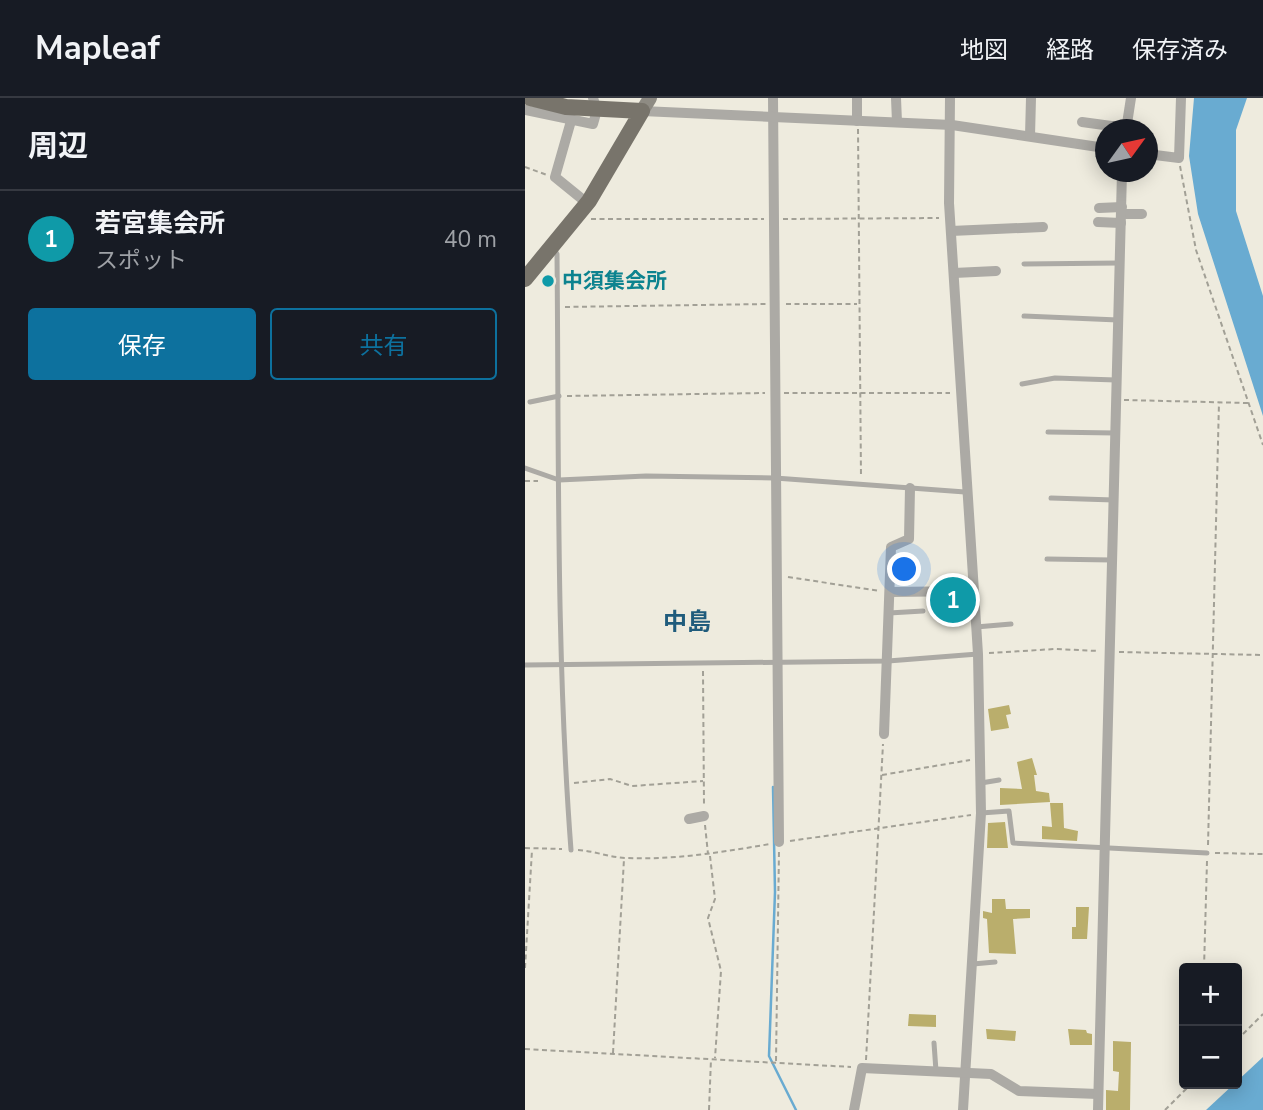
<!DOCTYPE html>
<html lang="ja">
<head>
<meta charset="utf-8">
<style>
	:root { --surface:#171b24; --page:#20242c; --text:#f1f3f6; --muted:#9ea1a6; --line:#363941; --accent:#0d719e }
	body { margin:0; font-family:"Nunito Sans","Noto Sans JP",sans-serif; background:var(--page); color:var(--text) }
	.controls { position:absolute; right:21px; bottom:21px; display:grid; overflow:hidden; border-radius:7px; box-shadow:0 4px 18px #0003 }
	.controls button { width:63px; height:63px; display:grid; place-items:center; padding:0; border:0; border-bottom:2px solid var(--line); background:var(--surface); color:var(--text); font:35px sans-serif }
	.compass { position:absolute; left:570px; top:21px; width:63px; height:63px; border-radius:50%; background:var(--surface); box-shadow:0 4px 18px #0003; rotate:57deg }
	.you { position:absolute; left:380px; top:472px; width:24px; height:24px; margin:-18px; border:5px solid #fff; border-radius:50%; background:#1a73e8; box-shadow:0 0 0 10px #1a73e833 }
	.badge { display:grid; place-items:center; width:46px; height:46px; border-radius:50%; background:var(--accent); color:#fff; font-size:23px; font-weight:700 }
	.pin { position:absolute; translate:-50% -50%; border:4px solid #fff; box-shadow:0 2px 7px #0006 }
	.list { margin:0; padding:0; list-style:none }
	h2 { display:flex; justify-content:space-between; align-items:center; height:91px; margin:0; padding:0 28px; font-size:30px }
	h2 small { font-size:23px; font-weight:400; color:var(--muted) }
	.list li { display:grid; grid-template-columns:46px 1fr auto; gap:21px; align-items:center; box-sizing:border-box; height:98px; padding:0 28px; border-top:2px solid var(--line) }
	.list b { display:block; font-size:26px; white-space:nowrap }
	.list p { margin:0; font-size:23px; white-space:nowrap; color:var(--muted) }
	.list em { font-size:23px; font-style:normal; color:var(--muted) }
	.actions { display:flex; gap:14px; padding:21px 28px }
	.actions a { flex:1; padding:16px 0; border:2px solid var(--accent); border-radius:7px; text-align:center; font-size:24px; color:var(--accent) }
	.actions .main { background:var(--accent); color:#fff }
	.map { position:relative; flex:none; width:738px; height:1012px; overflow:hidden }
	header { display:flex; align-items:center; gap:42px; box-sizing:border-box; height:98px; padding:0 35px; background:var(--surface); border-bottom:2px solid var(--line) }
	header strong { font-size:33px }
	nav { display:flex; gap:38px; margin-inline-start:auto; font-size:24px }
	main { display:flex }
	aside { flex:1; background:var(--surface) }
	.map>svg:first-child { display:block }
	.water { fill:#69abd1 }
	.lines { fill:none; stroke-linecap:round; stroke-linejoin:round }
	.stream { stroke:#69abd1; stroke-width:2.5 }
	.building { fill:#baae6c }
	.path { stroke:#a2a096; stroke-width:2; stroke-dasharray:5 3.5; stroke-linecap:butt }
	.lane { stroke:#acaaa5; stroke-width:5 }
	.street { stroke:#acaaa5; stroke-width:10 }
	.secondary { stroke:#8e8b83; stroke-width:14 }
	.primary { stroke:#78746b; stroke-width:16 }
	.culture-dot { fill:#0f9aa8; stroke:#eeebde; stroke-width:2.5 }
	.labels { text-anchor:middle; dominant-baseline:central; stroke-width:5; stroke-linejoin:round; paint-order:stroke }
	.culture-label { font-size:21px; font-weight:bold; fill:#0d838f; stroke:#eeebde; text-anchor:start }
	.quarter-label { font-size:24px; font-weight:bold; fill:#205c7c; stroke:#eeebde }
</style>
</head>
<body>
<header>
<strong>Mapleaf</strong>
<nav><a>地図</a><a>経路</a><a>保存済み</a></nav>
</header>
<main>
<aside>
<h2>周辺<small></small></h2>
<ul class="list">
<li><span class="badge" style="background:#0f9aa8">1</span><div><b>若宮集会所</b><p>スポット</p></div><em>40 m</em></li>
</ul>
<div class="actions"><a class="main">保存</a><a>共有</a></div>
</aside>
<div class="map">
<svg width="738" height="1012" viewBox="0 0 738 1012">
	<rect width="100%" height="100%" fill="#eeebde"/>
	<g class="water">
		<path d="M669 0H722L711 32V113L738 198V318L673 116 664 58Z"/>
		<path d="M738 959V1012H681Z"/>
	</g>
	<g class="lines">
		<path class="stream" d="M248 689 250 794 244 958 271 1012"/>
	</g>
	<g class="building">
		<path d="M484 607 486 616 481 617 484 630 466 633 463 611Z"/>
		<path d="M507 660 512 677H509L511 693 524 695 525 704 475 707V690L497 691 492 664Z"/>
		<path d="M525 705H538L539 730 553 733 552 743 517 741V728L527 729Z"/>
		<path d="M480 724 483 750H462L463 725Z"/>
		<path d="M467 801H480L481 811H505V820L488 821 491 856 464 855 462 821 458 820V813L467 815Z"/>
		<path d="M551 809H564L562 841H547V829H551Z"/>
		<path d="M384 916 411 917V929L383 928Z"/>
		<path d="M461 931 491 933 490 943 462 941Z"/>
		<path d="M543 931 561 932 562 935 567 936V947H545Z"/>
		<path d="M588 943 606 944 605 1012H581V992L593 993 594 974 588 973Z"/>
	</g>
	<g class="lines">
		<g class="path">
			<path d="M333 31 336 379"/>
			<path d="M655 68 671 152 738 347"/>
			<path d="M0 69 22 77"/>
			<path d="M66 121H239"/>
			<path d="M258 121 414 120"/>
			<path d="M261 206H332"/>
			<path d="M40 209 241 206"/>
			<path d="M259 295H425"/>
			<path d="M42 298 240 295"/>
			<path d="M599 302 723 305"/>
			<path d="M0 383H13"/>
			<path d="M263 479 355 493"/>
			<path d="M594 554 738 557"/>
			<path d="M464 555 530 551 574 553"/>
			<path d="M178 573 179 707"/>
			<path d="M357 677 445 662"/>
			<path d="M49 685 85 681 107 688 178 683"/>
			<path d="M180 727 183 756"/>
			<path d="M265 743 446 717"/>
			<path d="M683 747 694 304"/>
			<path d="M0 750 37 751"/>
			<path d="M53 752C70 753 86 760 102 760 150 762 198 754 245 746"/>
			<path d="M690 755 738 756"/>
			<path d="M185 758 190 801 183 820 196 873 190 960"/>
			<path d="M0 870 7 752"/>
			<path d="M679 870 682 763"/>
			<path d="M712 942 738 916"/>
			<path d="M0 951 326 969"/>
			<path d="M88 955 99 761"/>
			<path d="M341 962 358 646"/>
			<path d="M251 963 254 752"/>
			<path d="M184 1012 186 961"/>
			<path d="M640 1012 666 986"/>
		</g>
		<g class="lane">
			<path d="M29 151 32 156C34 355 31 554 46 752"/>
			<path d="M499 166 594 165"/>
			<path d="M499 218 593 222"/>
			<path d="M497 286 530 280 591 282"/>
			<path d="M5 304 34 298"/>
			<path d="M523 334 590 335"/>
			<path d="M0 370 34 382 121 378 250 380 440 394"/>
			<path d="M526 400 589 402"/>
			<path d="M522 461 587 462"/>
			<path d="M364 515 398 513"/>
			<path d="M451 529 486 526"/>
			<path d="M0 567 363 563 453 556"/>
			<path d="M456 685 474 682"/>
			<path d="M456 715 484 713 488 745 682 755"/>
			<path d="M448 866 470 864"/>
			<path d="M409 945 411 973"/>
		</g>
		<g class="street">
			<path d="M248 0 254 744"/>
			<path d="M332 0V23"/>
			<path d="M371 0 372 24"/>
			<path d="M425 0 424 105 453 556 456 715 438 1012"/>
			<path d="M0 12 68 26 72 12 68 0"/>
			<path d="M117 13 427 27 580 50"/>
			<path d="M46 23 30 79 62 105"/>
			<path d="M557 24 601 30"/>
			<path d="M601 32 606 0"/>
			<path d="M505 38 506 0"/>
			<path d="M622 56 654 60 656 0"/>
			<path d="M574 110 597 109"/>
			<path d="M596 116H617"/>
			<path d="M573 124 596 125"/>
			<path d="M426 133 518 129"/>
			<path d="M429 175 471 173"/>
			<path d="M365 494 448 493"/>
			<path d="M359 636 366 449 384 441 385 390"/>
			<path d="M164 721 179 718"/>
			<path d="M329 1012 337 970 466 976 494 993 573 996"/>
			<path d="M573 1012 597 74"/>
		</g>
		<path class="secondary" d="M117 13 125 0"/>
		<path class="primary" d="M0 181 64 103 117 13 41 9 5 0"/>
	</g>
	<circle class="culture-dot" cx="23" cy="183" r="7"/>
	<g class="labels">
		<g class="culture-label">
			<text x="37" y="183">中須集会所</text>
		</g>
		<g class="quarter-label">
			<text x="162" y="524">中島</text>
		</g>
	</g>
</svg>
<div class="controls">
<button>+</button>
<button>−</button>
</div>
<svg class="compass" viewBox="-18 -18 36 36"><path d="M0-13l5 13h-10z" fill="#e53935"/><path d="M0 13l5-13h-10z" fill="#9ea1a6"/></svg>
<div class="you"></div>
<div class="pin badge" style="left:428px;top:502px;background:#0f9aa8">1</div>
</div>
</main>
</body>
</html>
